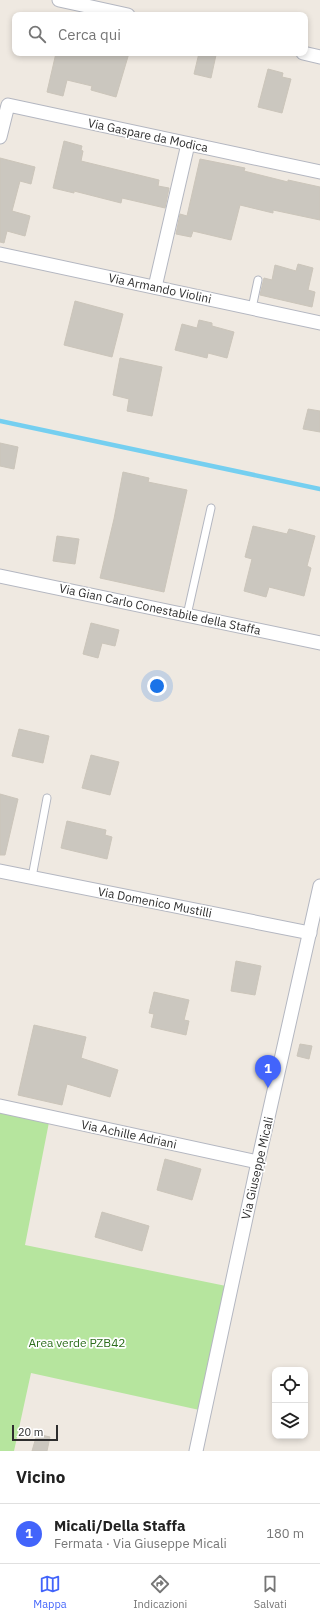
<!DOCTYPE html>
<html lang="it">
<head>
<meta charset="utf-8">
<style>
	:root { --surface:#fff; --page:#f2f2f2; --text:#222; --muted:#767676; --line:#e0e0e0; --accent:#4264fb }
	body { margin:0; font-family:"IBM Plex Sans",sans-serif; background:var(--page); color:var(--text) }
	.controls { position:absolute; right:12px; bottom:12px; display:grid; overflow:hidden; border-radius:8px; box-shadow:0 2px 6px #0003 }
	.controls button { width:36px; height:36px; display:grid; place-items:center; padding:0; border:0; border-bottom:1px solid var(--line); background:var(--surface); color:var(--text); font:20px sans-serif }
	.scale { position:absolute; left:12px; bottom:10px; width:46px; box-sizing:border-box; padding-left:4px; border:2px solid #2e2e2e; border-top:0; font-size:11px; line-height:14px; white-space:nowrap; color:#2e2e2e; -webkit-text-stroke:3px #fff; paint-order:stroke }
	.you { position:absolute; left:157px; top:686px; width:14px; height:14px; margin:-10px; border:3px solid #fff; border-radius:50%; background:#1a73e8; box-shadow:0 0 0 6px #1a73e833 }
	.badge { display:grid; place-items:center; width:26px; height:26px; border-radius:50%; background:var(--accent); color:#fff; font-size:13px; font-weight:700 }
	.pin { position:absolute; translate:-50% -33px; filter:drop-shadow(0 1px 2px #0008) }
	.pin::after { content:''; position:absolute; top:21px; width:14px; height:12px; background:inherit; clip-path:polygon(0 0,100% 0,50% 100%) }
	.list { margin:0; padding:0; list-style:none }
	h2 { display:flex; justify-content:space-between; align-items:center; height:52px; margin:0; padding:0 16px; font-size:17px }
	h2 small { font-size:13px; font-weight:400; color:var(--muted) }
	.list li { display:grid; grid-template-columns:26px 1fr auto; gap:12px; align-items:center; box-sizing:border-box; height:60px; padding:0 16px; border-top:1px solid var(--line) }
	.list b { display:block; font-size:15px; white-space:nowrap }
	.list p { margin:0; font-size:13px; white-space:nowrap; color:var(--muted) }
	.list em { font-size:13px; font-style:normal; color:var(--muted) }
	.icon { flex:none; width:22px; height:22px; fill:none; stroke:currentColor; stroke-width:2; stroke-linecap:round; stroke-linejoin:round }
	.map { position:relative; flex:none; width:320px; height:1451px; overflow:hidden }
	.search { position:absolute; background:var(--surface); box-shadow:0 2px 6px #0003; left:12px; right:12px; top:12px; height:44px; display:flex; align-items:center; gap:10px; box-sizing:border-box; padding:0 14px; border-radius:8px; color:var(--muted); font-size:15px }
	.sheet { height:112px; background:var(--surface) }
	nav { display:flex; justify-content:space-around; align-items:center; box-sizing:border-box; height:56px; border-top:1px solid var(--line); background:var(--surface); font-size:11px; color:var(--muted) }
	nav a { display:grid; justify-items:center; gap:2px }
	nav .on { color:var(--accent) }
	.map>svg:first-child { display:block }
	.green { fill:#b6e59e }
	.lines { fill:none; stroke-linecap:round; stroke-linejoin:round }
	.stream { stroke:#75cff0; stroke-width:4.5 }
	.building { fill:#cbc7bf; stroke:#cbc5ba }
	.lane-casing { stroke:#b4b7c1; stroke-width:9 }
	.street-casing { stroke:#b4b7c1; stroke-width:15 }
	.lane { stroke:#fff; stroke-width:7 }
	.street { stroke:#fff; stroke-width:13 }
	.labels { text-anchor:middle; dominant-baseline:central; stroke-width:3.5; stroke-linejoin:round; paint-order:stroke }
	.street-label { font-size:12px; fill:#2e2e2e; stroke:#fff }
	.park-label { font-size:12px; fill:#2c6e1b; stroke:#fff }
</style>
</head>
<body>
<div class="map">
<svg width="320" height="1451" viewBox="0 0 320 1451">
	<rect width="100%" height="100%" fill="#efe9e1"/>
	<path class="green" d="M0 1106 50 1117 25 1245 231 1287 204 1411 31 1373 14 1451H0Z"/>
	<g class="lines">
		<path class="stream" d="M0 421 320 489"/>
	</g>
	<g class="building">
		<path d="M56 53H129L116 97 91 90 92 86 67 80 63 96 47 92Z"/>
		<path d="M199 53 216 55 211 78 194 74Z"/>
		<path d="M268 69 283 73 282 77 291 79 282 113 258 107Z"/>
		<path d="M64 141 82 146 81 150 83 151 81 161 159 180 158 186 169 188 165 208 122 198 121 203 74 191V193L53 188Z"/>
		<path d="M0 158 35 167 31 184 20 181 12 211 30 216 25 236 7 231 4 243 0 242Z"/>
		<path d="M200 159 245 168 244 171 288 182V180L320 187V220L273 210V213L240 205 231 240 193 231 191 237 176 234 180 214 187 216Z"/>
		<path d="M298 264 313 268 308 290 315 292 312 307 260 295 264 278 272 280 275 265 296 271Z"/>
		<path d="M75 301 123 314 112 357 64 345Z"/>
		<path d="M199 320 212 323V326L234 332 227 358 208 353 207 358 175 350 182 324 197 328Z"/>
		<path d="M120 358 162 367 152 416 127 411 129 399 113 395Z"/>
		<path d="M308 409 320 411V432L303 429Z"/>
		<path d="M0 443 18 447 14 469 0 466Z"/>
		<path d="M123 472 149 478 148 482 187 490 164 592 100 578 114 519Z"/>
		<path d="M253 526 287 534 289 529 315 536 307 566 311 568 304 596 269 587 266 597 244 591 252 559 245 557Z"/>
		<path d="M57 536 79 539 75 564 53 561Z"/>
		<path d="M91 623 119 630 115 646 102 643 98 658 83 654Z"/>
		<path d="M19 729 49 736 43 763 12 756Z"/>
		<path d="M91 755 119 762 110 795 82 788Z"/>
		<path d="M0 794 18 799 5 855H0Z"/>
		<path d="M67 821 106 830 105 835 112 837 107 859 61 848Z"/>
		<path d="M236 961 261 966 255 995 231 991Z"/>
		<path d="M154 992 189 1000 184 1020 189 1021 186 1035 151 1027 154 1014 149 1013Z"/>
		<path d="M34 1025 86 1037 81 1058 118 1070 110 1097 67 1084 62 1105 18 1095Z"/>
		<path d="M300 1044 312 1046 309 1059 297 1056Z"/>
		<path d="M165 1159 201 1169 192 1200 157 1190Z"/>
		<path d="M102 1212 149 1226 142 1251 95 1237Z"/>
		<path d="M37 1434 50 1437 47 1451H32Z"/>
	</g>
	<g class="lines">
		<defs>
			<g id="lane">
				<path d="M252 308 258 280"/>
				<path d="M187 615 211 508"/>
				<path d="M32 877 47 798"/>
			</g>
			<g id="street">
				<path d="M59 0 128 15"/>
				<path d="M303 53 320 57"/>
				<path d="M0 137 8 105 320 172"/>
				<path d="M0 254 320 323"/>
				<path d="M155 287 188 144"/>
				<path d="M0 576 320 643"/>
				<path d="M0 871 310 933"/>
				<path d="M0 1106 258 1162"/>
				<path d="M196 1451 258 1162 320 886"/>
			</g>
		</defs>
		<use href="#lane" class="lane-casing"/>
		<use href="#street" class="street-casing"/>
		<use href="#lane" class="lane"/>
		<use href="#street" class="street"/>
	</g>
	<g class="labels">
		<g class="street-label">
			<text transform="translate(148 135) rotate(12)">Via Gaspare da Modica</text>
			<text transform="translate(160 288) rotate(12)">Via Armando Violini</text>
			<text transform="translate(160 609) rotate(12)">Via Gian Carlo Conestabile della Staffa</text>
			<text transform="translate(155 902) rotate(11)">Via Domenico Mustilli</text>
			<text transform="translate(129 1134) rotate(12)">Via Achille Adriani</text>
			<text transform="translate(257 1168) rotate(-77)">Via Giuseppe Micali</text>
		</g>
		<g class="park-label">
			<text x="77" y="1342">Area verde PZB42</text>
		</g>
	</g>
</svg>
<div class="controls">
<button><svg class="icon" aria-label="locate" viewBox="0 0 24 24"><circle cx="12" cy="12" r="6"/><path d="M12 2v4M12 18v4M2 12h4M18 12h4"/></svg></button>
<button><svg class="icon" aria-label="layers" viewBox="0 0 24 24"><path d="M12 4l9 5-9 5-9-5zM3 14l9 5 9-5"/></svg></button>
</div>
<div class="scale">20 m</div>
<div class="you"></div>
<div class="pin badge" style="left:268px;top:1088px">1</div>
<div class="search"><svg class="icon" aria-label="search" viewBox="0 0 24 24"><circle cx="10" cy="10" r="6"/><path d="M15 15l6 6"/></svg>Cerca qui</div>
</div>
<section class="sheet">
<h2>Vicino<small></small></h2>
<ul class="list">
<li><span class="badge">1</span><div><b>Micali/Della Staffa</b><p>Fermata · Via Giuseppe Micali</p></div><em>180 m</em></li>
</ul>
</section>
<nav>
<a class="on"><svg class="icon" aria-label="map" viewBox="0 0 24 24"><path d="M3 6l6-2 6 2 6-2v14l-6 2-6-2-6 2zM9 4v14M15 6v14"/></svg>Mappa</a>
<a><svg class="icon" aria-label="directions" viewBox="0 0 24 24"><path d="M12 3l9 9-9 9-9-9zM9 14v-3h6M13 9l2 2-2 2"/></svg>Indicazioni</a>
<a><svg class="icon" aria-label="saved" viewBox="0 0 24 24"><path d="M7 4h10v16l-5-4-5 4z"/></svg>Salvati</a>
</nav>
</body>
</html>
